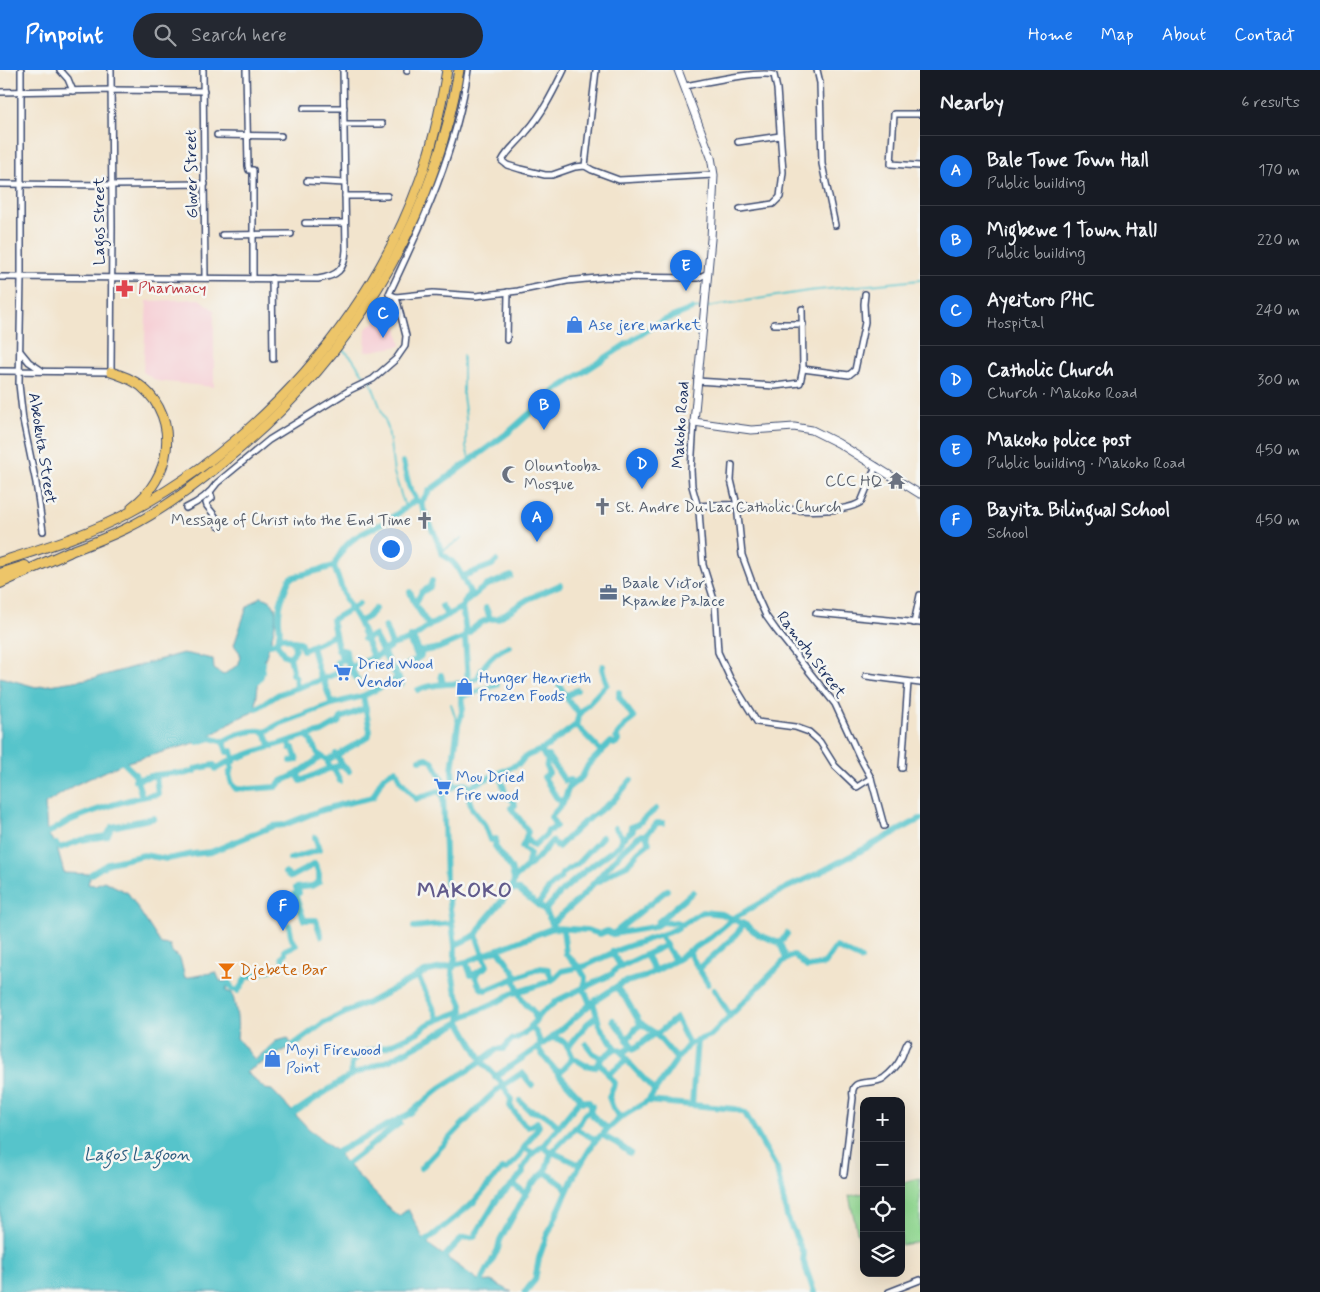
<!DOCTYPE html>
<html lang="en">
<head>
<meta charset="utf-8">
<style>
	:root { --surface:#171b24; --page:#242831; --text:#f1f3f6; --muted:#9ea1a6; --line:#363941; --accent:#1a73e8 }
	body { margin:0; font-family:Mynerve,sans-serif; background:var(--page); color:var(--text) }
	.controls { position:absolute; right:15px; bottom:15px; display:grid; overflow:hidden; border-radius:10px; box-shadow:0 5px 20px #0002 }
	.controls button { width:45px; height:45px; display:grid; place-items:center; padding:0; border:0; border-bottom:1px solid var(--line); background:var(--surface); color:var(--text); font:25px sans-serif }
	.you { position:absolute; left:390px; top:478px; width:18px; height:18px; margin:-12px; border:4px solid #fff; border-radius:50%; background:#1a73e8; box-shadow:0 0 0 8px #1a73e833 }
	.badge { display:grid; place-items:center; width:32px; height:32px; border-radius:50%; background:var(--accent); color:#fff; font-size:16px; font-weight:700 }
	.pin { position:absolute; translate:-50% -41px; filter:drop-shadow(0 1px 2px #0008) }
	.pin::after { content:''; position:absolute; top:26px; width:18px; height:15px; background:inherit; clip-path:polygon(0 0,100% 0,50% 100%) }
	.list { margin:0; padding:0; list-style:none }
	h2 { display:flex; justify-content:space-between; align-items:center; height:65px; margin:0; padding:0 20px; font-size:21px }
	h2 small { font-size:16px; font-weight:400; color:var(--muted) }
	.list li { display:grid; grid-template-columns:32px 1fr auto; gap:15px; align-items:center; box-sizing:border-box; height:70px; padding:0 20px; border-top:1px solid var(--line) }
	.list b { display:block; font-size:19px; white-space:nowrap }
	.list p { margin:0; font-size:16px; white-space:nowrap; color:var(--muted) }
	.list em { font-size:16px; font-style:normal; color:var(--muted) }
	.icon { flex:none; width:28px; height:28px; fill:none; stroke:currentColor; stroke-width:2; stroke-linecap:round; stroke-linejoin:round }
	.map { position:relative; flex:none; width:920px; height:1222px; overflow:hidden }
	header { display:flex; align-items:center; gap:30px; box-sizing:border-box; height:70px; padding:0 25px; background:var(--accent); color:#fff }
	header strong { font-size:24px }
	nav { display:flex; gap:28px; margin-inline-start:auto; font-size:18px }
	.search { width:350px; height:45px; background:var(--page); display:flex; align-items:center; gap:12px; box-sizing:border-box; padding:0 18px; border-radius:28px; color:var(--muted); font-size:19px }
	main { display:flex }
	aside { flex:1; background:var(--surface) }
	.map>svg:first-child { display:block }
	.built { fill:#f6cfd5 }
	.green { fill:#95db95; stroke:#58857a }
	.water { fill:#57c4cb; stroke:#397a94 }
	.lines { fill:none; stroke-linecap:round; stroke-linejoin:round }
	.stream { stroke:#57c4cb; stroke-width:2 }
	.canal { stroke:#57c4cb; stroke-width:6 }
	.river { stroke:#57c4cb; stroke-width:10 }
	.minor-casing { stroke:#3b4a6f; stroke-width:8 }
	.tertiary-casing { stroke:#3b4a6f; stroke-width:9 }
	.primary-casing { stroke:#3b4a6f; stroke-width:11 }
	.motorway-casing { stroke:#3b4a6f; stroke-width:12 }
	.minor { stroke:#fff; stroke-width:5 }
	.tertiary { stroke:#fff; stroke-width:7 }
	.primary { stroke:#edc569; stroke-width:9 }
	.motorway { stroke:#edc569; stroke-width:10 }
	.labels { text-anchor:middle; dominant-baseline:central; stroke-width:5; stroke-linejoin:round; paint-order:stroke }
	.street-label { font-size:16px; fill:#1b2f5e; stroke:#f6f6f2 }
	.health-label { font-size:16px; fill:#be3a42; stroke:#f6f6f2; text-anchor:start }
	.shop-label { font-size:16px; fill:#366cbe; stroke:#f6f6f2; text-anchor:start }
	.worship-label { font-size:16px; fill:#5b616d; stroke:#f6f6f2; text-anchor:start }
	.service-label { font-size:16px; fill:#4e5e75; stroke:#f6f6f2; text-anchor:start }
	.food-label { font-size:16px; fill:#c56008; stroke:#f6f6f2; text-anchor:start }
	.water-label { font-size:18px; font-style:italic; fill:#2d5c7f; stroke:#f6f6f2 }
	.district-label { font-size:21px; font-weight:bold; letter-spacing:1px; fill:#615b8c; stroke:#f6f6f2 }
</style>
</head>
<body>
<header>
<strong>Pinpoint</strong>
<div class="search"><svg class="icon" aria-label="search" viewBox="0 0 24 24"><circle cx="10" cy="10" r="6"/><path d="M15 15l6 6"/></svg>Search here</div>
<nav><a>Home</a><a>Map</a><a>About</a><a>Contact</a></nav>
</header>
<main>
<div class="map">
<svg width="920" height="1222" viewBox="0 0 920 1222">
	<rect width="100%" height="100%" fill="#f6f6f2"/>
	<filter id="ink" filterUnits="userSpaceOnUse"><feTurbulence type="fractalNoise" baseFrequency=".02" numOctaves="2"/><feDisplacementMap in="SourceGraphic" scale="10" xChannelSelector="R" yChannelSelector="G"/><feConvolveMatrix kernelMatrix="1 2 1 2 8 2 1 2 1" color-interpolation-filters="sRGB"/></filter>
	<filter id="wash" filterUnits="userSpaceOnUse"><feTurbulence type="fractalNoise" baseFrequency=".0096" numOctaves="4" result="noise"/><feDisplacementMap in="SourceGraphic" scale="20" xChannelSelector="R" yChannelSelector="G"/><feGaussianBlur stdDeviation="1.12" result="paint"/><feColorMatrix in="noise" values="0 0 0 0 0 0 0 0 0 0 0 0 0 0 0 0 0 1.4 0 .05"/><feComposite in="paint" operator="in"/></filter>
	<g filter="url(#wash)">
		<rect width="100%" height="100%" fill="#f2e4cd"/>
		<g class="built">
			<path d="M199 229 214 240V317L157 311 143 302 147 231Z"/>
			<path d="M393 238 401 276 365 282 366 259Z"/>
		</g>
		<g class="green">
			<path d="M920 1108V1172L901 1175V1114Z"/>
			<path d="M864 1123V1169L859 1170 849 1126Z"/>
		</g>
		<path class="water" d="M260 527C266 528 273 530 275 538 279 554 266 583 262 599 258 611 257 623 256 635L257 638 251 643 234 650 217 662 198 672 124 693 77 714 45 734 47 763 56 774 64 803 91 804 88 814 95 815 104 811 128 823 161 874 170 875 172 882 180 888 185 908 216 902 220 911 229 912 226 921 232 923C236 937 239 953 237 968L255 990 276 971 288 968 292 976 246 1002 265 1019 272 1020 309 1059 337 1082 347 1094 392 1141 399 1146 408 1139 425 1172 481 1212 491 1211 512 1222H0V607L36 617 94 608 183 583 213 589 214 599 223 605 239 594 240 583 234 575 247 537Z"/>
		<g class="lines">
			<g class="stream">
				<path d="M707 237 808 221 920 210"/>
				<path d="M692 239 702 238"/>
				<path d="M340 277 352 288 362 303 370 310 388 358 394 403 405 437"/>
				<path d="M463 285V326L466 348V377L470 392"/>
				<path d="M441 482 462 468"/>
				<path d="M451 634 458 656"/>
			</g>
			<g class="canal">
				<path d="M403 392 409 416 416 430"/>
				<path d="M421 433C427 450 438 468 442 484 461 496 459 504 470 522L462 537 466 562 465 567 468 611 461 627 463 639 458 655 452 700 453 714 443 725 446 810 455 875V888L452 901 455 919 462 935 460 952 484 994 500 1011 511 1029 510 1036 521 1051 528 1057 537 1052 539 1056 524 1078 533 1083 543 1076 551 1083 545 1102 563 1115 567 1120"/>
				<path d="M334 496 346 530 359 552 373 587"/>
				<path d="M464 509 463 506 492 495 496 491"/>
				<path d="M410 522 415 534"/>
				<path d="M467 531 485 516 511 506"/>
				<path d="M359 534 332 550 338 579 346 581 347 591 360 615"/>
				<path d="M442 536 447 545"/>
				<path d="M486 538 490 548"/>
				<path d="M359 552 368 547 375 539"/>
				<path d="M385 556 392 575"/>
				<path d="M429 556 415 534 422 522 430 517 432 511"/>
				<path d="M279 565 292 571 300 572 303 580 335 565"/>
				<path d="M466 565C475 557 484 547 497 549L528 529 560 515"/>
				<path d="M364 569 374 565 394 602"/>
				<path d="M276 572 284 585 290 587 293 600 292 604 295 606 297 616"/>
				<path d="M263 575C269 575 274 574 278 570 282 563 278 553 279 546 279 533 285 520 290 508L334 496C348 463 363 466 390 449 399 443 407 436 416 430L421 433 429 421 509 362 556 320 660 252 692 239"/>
				<path d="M312 577 321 610"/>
				<path d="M340 580 342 590 337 592 341 602"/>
				<path d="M290 587 295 581 294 571"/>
				<path d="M441 605 443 614"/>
				<path d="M323 609 332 634"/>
				<path d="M468 611 478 608C482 595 496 581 509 576"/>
				<path d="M557 611 568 630 579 644"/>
				<path d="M256 612 261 606 263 593 260 591"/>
				<path d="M402 614 394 602 417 589 423 581 439 578 465 567"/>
				<path d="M418 620C434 613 451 614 468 613"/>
				<path d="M566 626 577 620"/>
				<path d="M461 627 497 615"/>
				<path d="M257 638 279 624 323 609 377 586 392 575 411 569 429 556 462 537"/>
				<path d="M576 655 579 644 607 614 602 599 603 596"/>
				<path d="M265 662 271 677"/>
				<path d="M308 666C315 677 316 686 328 690V695L335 701 340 711"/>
				<path d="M222 671 225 676 227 682 232 681 234 691"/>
				<path d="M289 671 290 678H293L297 690 291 691"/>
				<path d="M198 672 211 668 223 672C233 665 253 658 265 662L279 654 332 634 363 626 399 608"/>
				<path d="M541 680 545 687 549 689C545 694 546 698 549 703L544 707 556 727 563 733"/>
				<path d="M336 684 342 695 349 701"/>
				<path d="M547 686H548L565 711 571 710 569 717"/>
				<path d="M328 690 368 667 370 661 363 626"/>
				<path d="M420 690 427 688 432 691 444 712 443 725"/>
				<path d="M229 691 232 698 229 704 232 714 236 719 241 718 249 719 276 717 282 711 297 704 321 687"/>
				<path d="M124 693 135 704 142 727"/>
				<path d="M297 704 301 711 328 699 342 695"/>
				<path d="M497 704C506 712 501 726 513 730L515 735 511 738 521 751 528 762 526 767 530 771"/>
				<path d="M135 710 156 705 174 703 183 704 195 701V699L214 695 216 699 229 691 257 681 304 666 322 662 339 652 341 648 366 638"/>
				<path d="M469 717 468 725 472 739 484 754 490 770 496 769 495 776 511 798 514 809"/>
				<path d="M452 718 455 715 466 714 469 717 520 693C526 683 534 684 543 679 554 672 565 663 576 655L602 682"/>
				<path d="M47 763C56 760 62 754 71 750 94 740 134 727 158 724L156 705"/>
				<path d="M622 769 633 760 631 757 638 754 656 739"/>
				<path d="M56 774 60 778 81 770 107 766 112 757 154 748"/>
				<path d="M290 789 319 780 315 767"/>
				<path d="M527 797 537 789 552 771 558 777 584 752 613 731 631 710"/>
				<path d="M285 803 291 807 315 794 319 804V812L312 816 296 818 299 823 295 824 304 850H316L321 866"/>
				<path d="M91 804 109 793 144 785 167 789 193 784 211 782 273 756 284 755 319 741 343 734 373 727C380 713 380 706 396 700L400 710 416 729 438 721 443 725"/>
				<path d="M598 812 616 800 627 795 639 781 649 773 646 765"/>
				<path d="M512 819 519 820 538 835"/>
				<path d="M545 840 538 835 549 818 560 808 562 804 578 793 602 767"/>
				<path d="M658 852 693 822"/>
				<path d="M552 853 545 840 561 822 586 800 620 775C623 767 621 764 615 758"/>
				<path d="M414 857 452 853"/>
				<path d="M553 858 552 853C563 843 575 834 584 824 603 803 619 782 641 765H646L657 753H663"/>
				<path d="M563 859 566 884 579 897 585 907 584 919 590 934"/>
				<path d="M613 864 667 820"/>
				<path d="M660 866 675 890"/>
				<path d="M455 875 476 865 484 852 512 819 514 809 527 797 530 784 522 777 526 769 534 776 546 765 548 760H551L556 756 551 747 563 733 569 717 582 707 588 695 611 672 614 674 619 671 616 667 625 655 634 648 619 627V622"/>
				<path d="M498 879 516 905 514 908C517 916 519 927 525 933 530 939 536 941 535 950"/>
				<path d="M688 881 708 914"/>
				<path d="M612 882 621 897"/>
				<path d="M646 885 655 901"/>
				<path d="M786 889 794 885 807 897 824 894 836 877 861 889"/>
				<path d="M466 892 471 905 475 904C477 910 478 919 486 920L540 898 548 899 552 910"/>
				<path d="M700 898 737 864 743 854"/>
				<path d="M475 904 487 896 476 865"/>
				<path d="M418 906C424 921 433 934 438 950"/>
				<path d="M229 912 232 919 238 921 246 908 284 895 282 887 285 884V880L296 875 292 869 289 855"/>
				<path d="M616 917 626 929 640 953 655 963 677 989"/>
				<path d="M714 920 730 945"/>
				<path d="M461 948 499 931 511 924 548 912 555 908 562 901 585 896 623 878 669 862 678 858 680 853"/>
				<path d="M613 950 632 976"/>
				<path d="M531 956 537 964 541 975"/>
				<path d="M656 965 676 948 689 974"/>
				<path d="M551 968C559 968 563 970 568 977"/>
				<path d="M627 970 636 958 642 954"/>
				<path d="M586 974 593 983 602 988"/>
				<path d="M292 976 322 954 363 934H366L425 902 466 892 553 858 587 860 600 864 607 861 613 864 653 857 663 852 671 853 676 852 682 855 702 842 722 844 746 855 759 865 780 873"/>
				<path d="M537 977C550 996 566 1012 581 1029L543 1076"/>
				<path d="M616 978 600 957 593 932 622 913 644 907 678 889 711 867 732 849 786 818 819 803 920 749"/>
				<path d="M622 983 632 976 634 979 655 963"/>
				<path d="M573 988 585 995 595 997 602 988 616 978 621 981 631 995 655 1021"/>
				<path d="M600 993 615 1013 609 1027 613 1038 620 1048"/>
				<path d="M559 1003 573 988 568 977 588 953 597 946"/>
				<path d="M608 1004 627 990"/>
				<path d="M351 1005 352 993 363 982 386 977 418 962 426 955 438 950 462 941"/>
				<path d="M495 1007 551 968 593 932"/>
				<path d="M581 1029 583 1032 588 1031 592 1036 590 1040 592 1045 608 1059"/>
				<path d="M520 1031 529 1040 546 1045 558 1056"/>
				<path d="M648 1031 677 989 689 974 711 965 786 889 780 873 787 864"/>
				<path d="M692 1035 697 970"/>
				<path d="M295 1042 351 1005 390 990 460 952"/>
				<path d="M575 1058 596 1070"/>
				<path d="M602 1065 618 1074 630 1083"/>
				<path d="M337 1082 409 1044 440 1018 476 995 497 979H503L512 969H515L529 960 539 945 558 930 604 908 612 904 616 899 666 875"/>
				<path d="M552 1082 580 1095"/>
				<path d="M551 1083 580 1053 584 1045 590 1040"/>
				<path d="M347 1094 400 1053"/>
				<path d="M421 1098 484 1032 498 1019 522 1003 532 1015"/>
				<path d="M513 1114 526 1124"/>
				<path d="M425 1172 473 1133 502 1099 506 1100 518 1088 524 1078"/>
				<path d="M444 1187 462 1168 474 1167 498 1128 513 1114 523 1103V1098L533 1083"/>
				<path d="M481 1212 498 1179 500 1170 517 1139 532 1114 545 1102"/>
				<path d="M525 1222 535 1210 539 1188 546 1168 575 1104 594 1072 608 1059 620 1048 648 1031 735 1039 745 1043 777 1099 787 1147 804 1185 803 1190 814 1222"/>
			</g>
			<path class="river" d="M411 569 419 585"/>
		</g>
	</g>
	<g filter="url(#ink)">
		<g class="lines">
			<defs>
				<g id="minor">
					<path d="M21 0V208L19 314 23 350 36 413 43 461"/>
					<path d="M60 0 68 9 73 21"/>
					<path d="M203 0 205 208"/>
					<path d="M246 0 248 96 249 100H253V208"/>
					<path d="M468 0C457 79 423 152 389 224L396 227 433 223 476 226 518 221 567 211 607 207 698 208 706 204"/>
					<path d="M564 0C553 22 543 43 527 61 519 72 508 79 502 91L507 95 520 99 545 105H552L575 97 585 96 592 100 619 110 714 105"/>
					<path d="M817 0 820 13 822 94 835 155"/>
					<path d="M407 1V0"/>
					<path d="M685 16C702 13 760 0 774 5L777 19 783 102 780 127 773 134 740 139"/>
					<path d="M0 22 112 20 204 21"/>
					<path d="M304 38H344"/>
					<path d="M920 44H894L891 94 920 96"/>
					<path d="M344 54H382"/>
					<path d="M217 65 281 66"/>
					<path d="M738 72 780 66"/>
					<path d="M585 96 596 0"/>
					<path d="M307 111 345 113"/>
					<path d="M0 114 112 115 205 114"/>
					<path d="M345 126H387"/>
					<path d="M305 153H345"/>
					<path d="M222 165 291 164"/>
					<path d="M0 207 318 209C337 206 345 200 346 180L343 0"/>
					<path d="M272 208 273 289"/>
					<path d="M774 254H803"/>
					<path d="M507 270 508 222"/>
					<path d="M20 281 29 292 41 300"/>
					<path d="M803 299 849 305 855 300 865 252 864 234 865 224"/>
					<path d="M0 301 111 302 112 157 111 0"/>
					<path d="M697 311 775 316 800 313 803 299 802 239"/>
					<path d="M694 352 691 400 692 416 699 441 703 495 715 533 718 582 730 608 757 652 795 657 809 662 820 672 835 696 857 717 871 708"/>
					<path d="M732 395 731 410 737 435 742 485 757 526 766 546 776 560 835 634 859 686 871 708 884 756"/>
					<path d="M210 422 212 428 206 433 207 436 215 446 218 456"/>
					<path d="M698 436C711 435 724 434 737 435 764 438 840 447 861 432L876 396"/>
					<path d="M186 438C199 432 209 425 217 413L269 370 350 320 373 309 396 289 405 276 406 266 396 227"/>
					<path d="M816 543 920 553"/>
					<path d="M914 553 920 525"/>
					<path d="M866 606 920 613"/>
					<path d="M902 698 908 612"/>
					<path d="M844 1104 853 1028C849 1005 872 1017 884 1008 889 1004 897 996 900 990 904 984 904 978 908 972"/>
					<path d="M889 1222 920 1210"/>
				</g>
				<path id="tertiary" d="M678 0 711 87 714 105 711 169 694 352 751 360 794 357 812 360 838 373 920 424"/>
				<g id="primary">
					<path d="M111 302C122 306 133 309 142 317 181 350 171 409 132 437"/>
					<path d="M69 482C88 475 106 468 125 459 160 442 192 418 222 393 346 294 433 158 459 0"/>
					<path d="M0 492C44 478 90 464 130 442 260 372 370 249 420 110 433 75 441 37 447 0"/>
				</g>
				<g id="motorway">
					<path d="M0 504 25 496"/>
					<path d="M0 513 69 482"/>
				</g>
			</defs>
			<use href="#minor" class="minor-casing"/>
			<use href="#tertiary" class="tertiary-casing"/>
			<use href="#primary" class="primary-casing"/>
			<use href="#motorway" class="motorway-casing"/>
			<use href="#minor" class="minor"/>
			<use href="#tertiary" class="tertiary"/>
			<use href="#primary" class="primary"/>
			<use href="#motorway" class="motorway"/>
		</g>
	</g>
	<defs>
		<symbol id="pharmacy-bare" viewBox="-9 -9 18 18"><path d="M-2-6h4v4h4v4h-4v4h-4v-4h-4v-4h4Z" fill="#e0444e" stroke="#f6f6f2" stroke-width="2.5" paint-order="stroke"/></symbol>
		<symbol id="shop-bare" viewBox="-9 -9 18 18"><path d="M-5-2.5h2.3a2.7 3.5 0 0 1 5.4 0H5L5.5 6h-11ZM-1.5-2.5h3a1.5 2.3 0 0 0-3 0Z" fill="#3f7fe0" stroke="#f6f6f2" stroke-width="2.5" paint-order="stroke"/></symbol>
		<symbol id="mosque-bare" viewBox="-9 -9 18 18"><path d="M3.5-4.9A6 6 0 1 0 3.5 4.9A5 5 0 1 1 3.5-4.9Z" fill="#6b7280" stroke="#f6f6f2" stroke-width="2.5" paint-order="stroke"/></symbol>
		<symbol id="temple-bare" viewBox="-9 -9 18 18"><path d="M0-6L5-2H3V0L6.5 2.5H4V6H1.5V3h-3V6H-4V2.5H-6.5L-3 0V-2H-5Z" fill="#6b7280" stroke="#f6f6f2" stroke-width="2.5" paint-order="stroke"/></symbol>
		<symbol id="church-bare" viewBox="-9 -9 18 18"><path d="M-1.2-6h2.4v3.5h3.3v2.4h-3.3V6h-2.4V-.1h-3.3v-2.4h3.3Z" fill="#6b7280" stroke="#f6f6f2" stroke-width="2.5" paint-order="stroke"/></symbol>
		<symbol id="office-bare" viewBox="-9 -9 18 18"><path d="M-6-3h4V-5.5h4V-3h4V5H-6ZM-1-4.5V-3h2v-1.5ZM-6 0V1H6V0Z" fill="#5c6f8a" stroke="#f6f6f2" stroke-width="2.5" paint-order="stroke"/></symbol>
		<symbol id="supermarket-bare" viewBox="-9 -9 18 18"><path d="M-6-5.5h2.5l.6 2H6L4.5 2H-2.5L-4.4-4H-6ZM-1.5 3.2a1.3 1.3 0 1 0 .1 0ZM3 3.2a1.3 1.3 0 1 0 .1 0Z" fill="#3f7fe0" stroke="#f6f6f2" stroke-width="2.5" paint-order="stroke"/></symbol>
		<symbol id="bar-bare" viewBox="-9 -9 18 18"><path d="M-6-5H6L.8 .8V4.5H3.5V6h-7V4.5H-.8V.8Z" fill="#e8710a" stroke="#f6f6f2" stroke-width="2.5" paint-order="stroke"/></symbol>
	</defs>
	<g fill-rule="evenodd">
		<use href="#pharmacy-bare" x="112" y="206" width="25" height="25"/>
		<use href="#shop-bare" x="562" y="242" width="25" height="25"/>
		<use href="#mosque-bare" x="498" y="392" width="25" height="25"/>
		<use href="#temple-bare" x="884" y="398" width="25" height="25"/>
		<use href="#church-bare" x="590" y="424" width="25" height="25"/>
		<use href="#church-bare" x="412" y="438" width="25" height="25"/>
		<use href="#office-bare" x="596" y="510" width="25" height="25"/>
		<use href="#supermarket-bare" x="330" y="590" width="25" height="25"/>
		<use href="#shop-bare" x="452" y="604" width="25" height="25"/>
		<use href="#supermarket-bare" x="430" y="704" width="25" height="25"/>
		<use href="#bar-bare" x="214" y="888" width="25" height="25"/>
		<use href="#shop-bare" x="260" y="976" width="25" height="25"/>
	</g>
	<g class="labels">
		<g class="street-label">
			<text transform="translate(192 104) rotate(-91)">Glover Street</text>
			<text transform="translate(99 151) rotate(-90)">Lagos Street</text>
			<text transform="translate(681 355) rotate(-86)">Makoko Road</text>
			<text transform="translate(42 378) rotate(81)">Abeokuta Street</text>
			<text transform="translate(811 585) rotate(53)">Ramotu Street</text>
		</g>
		<g class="health-label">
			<text x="138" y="218">Pharmacy</text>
		</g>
		<g class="shop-label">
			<text x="588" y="255">Ase jere market</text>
			<text x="357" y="594">Dried Wood<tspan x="357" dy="18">Vendor</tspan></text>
			<text x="479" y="608">Hunger Henrieth<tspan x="479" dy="18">Frozen Foods</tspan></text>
			<text x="456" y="707">Mou Dried<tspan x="456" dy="18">Fire wood</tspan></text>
			<text x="286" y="980">Moyi Firewood<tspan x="286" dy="18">Point</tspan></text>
		</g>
		<g class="worship-label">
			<text x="524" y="396">Olountooba<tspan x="524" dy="18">Mosque</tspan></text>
			<text x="883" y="411" text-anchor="end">CCC HQ</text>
			<text x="616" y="437">St. Andre Du Lac Catholic Church</text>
			<text x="411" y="450" text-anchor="end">Message of Christ into the End Time</text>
		</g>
		<g class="service-label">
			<text x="622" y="513">Baale Victor<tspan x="622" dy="18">Kpanke Palace</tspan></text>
		</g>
		<g class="food-label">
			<text x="240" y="900">Djebete Bar</text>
		</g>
		<g class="water-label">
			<text x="137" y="1085">Lagos Lagoon</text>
		</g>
		<g class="district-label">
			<text x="465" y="821">MAKOKO</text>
		</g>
	</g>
</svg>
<div class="controls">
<button>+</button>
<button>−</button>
<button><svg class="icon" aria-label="locate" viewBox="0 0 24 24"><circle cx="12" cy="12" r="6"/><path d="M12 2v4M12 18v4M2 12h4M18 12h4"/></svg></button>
<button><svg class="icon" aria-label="layers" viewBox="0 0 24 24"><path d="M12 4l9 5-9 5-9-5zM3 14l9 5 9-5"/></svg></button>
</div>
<div class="you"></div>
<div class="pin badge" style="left:537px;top:472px">A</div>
<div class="pin badge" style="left:544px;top:360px">B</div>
<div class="pin badge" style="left:383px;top:268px">C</div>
<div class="pin badge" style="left:642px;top:419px">D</div>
<div class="pin badge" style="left:686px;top:221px">E</div>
<div class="pin badge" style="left:283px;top:861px">F</div>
</div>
<aside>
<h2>Nearby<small>6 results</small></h2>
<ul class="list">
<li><span class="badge">A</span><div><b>Bale Towe Town Hall</b><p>Public building</p></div><em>170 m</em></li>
<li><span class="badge">B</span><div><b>Migbewe 1 Town Hall</b><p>Public building</p></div><em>220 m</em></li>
<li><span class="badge">C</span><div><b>Ayeitoro PHC</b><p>Hospital</p></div><em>240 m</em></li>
<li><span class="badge">D</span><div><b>Catholic Church</b><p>Church · Makoko Road</p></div><em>300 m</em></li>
<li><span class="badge">E</span><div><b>Makoko police post</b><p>Public building · Makoko Road</p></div><em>450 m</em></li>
<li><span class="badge">F</span><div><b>Bayita Bilingual School</b><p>School</p></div><em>450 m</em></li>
</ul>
</aside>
</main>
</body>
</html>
